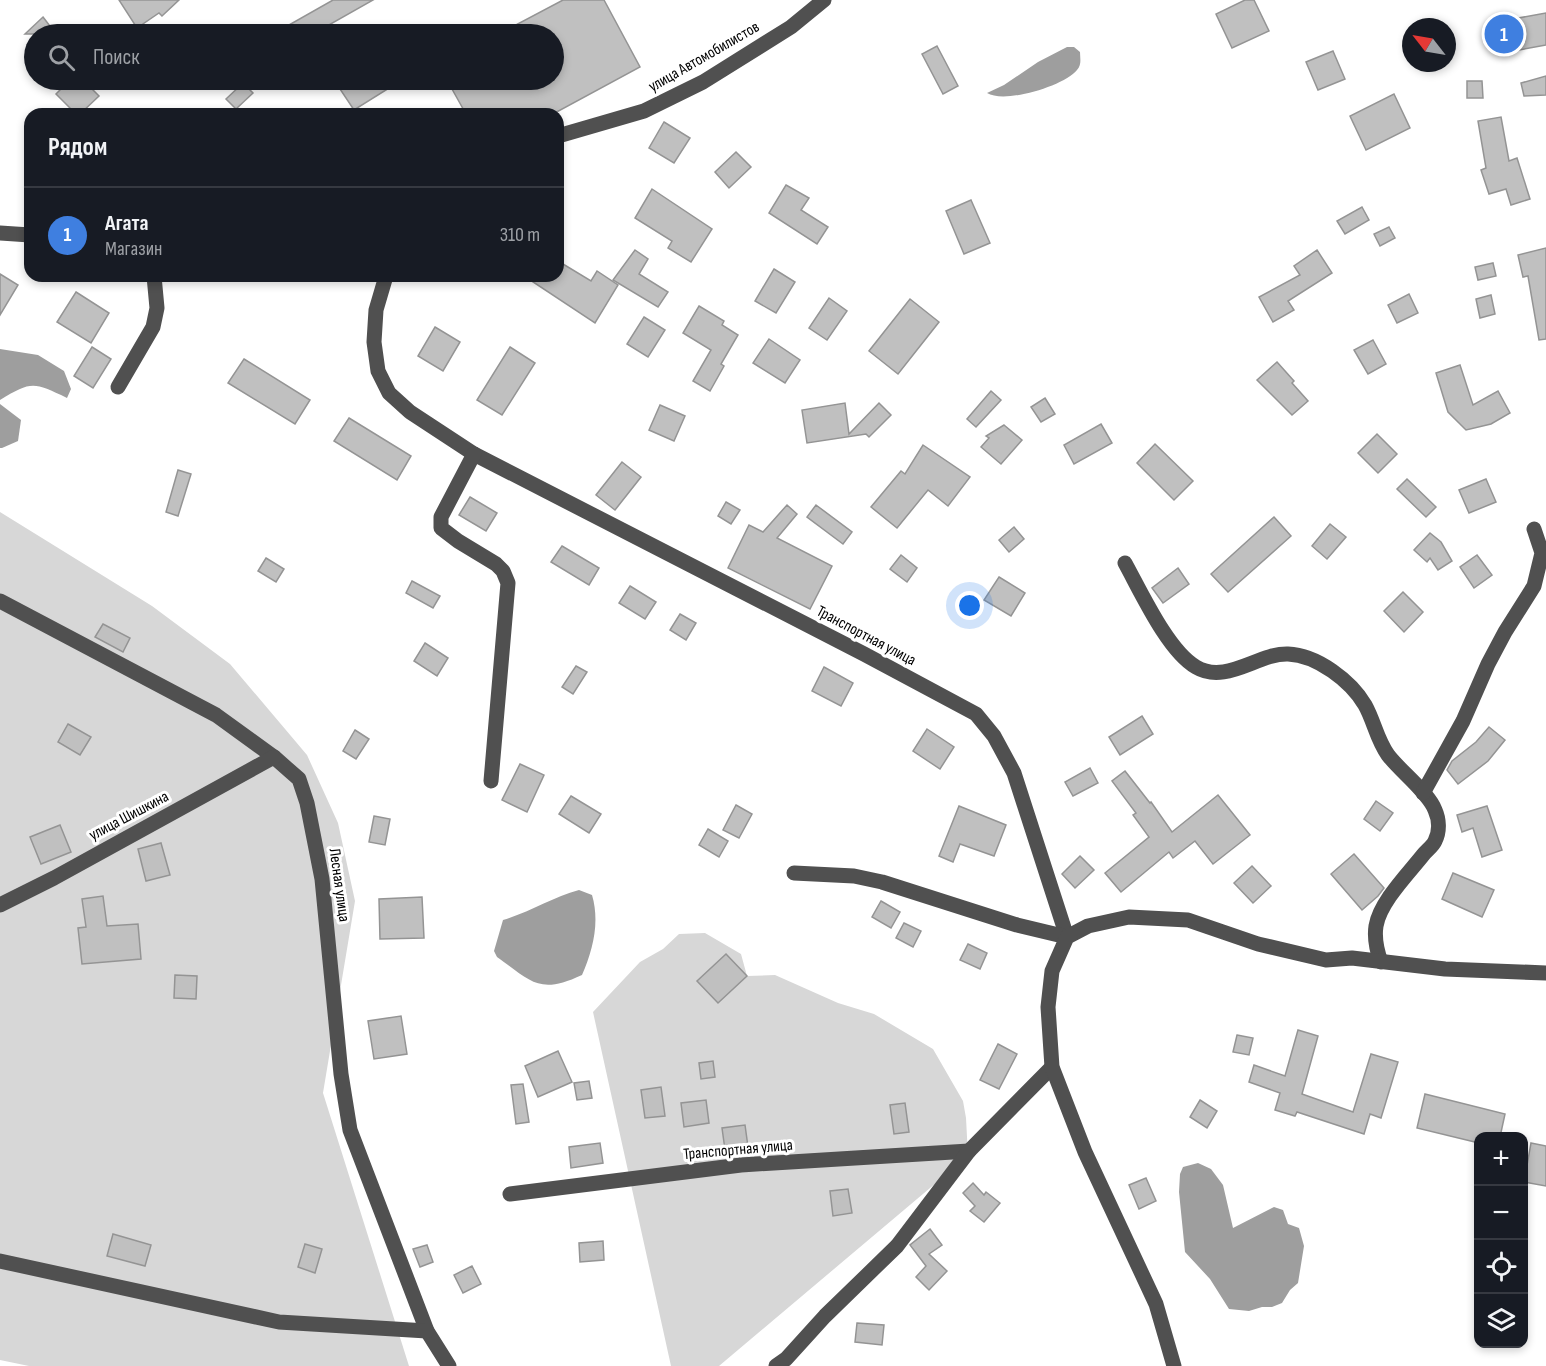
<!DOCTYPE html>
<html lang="ru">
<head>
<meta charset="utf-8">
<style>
	:root { --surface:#171b24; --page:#242831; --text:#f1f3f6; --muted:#9ea1a6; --line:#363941; --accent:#858687 }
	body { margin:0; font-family:"Sofia Sans Condensed",sans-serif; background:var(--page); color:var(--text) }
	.controls { position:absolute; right:18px; bottom:18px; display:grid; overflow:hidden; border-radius:12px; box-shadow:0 3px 9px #0003 }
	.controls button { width:54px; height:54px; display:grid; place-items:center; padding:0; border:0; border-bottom:2px solid var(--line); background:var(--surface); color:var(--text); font:30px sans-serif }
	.compass { position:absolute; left:1402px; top:18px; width:54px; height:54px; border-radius:50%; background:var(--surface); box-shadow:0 3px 9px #0003; rotate:301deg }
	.you { position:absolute; left:970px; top:606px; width:21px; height:21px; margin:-15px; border:4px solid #fff; border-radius:50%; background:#1a73e8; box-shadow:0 0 0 9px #1a73e833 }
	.badge { display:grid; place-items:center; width:39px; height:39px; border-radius:50%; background:var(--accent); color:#fff; font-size:20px; font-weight:700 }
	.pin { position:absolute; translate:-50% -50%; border:3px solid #fff; box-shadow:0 2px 6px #0006 }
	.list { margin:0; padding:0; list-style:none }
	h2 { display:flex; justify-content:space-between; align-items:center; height:78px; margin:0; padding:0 24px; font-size:26px }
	h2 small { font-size:20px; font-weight:400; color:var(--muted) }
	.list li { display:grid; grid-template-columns:39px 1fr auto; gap:18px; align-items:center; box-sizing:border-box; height:96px; padding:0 24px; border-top:2px solid var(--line) }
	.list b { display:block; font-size:22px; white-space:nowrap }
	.list p { margin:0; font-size:20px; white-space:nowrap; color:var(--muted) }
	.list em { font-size:20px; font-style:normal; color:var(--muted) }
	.icon { flex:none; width:33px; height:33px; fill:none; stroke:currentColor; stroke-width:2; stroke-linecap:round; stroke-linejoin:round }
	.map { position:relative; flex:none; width:1546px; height:1366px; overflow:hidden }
	.search { position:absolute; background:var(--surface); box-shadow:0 3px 9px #0003; left:24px; top:24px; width:540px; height:66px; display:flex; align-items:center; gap:15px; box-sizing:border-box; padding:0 21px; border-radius:33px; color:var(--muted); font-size:22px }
	.panel { position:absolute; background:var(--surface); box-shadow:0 3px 9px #0003; left:24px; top:108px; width:540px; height:174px; border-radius:18px }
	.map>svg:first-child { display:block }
	.green { fill:#d7d7d7 }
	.water { fill:#9e9e9e }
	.building { fill:#c0c0c0; stroke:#949494; stroke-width:1.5 }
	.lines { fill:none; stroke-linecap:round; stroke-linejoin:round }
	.minor { stroke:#505050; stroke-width:15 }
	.labels { text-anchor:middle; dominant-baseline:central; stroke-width:6; stroke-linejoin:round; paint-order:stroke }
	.street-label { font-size:16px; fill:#000; stroke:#fff }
</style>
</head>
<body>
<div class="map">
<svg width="1546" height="1366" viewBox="0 0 1546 1366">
	<rect width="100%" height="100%" fill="#fff"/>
	<g class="green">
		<path d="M0 512 152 606 230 664 307 755 338 823 355 901 323 1093 409 1366H29L0 1360Z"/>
		<path d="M705 933 741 954 747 976 775 975 838 1003 874 1014 933 1049 963 1101 966 1118 968 1156 719 1366H671L593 1012 640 962 663 949 679 934Z"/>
	</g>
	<g class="water">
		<path d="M1067 47H1074L1080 52C1080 58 1082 65 1077 70 1064 86 1005 104 987 93L1004 85 1038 62Z"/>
		<path d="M0 349 38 355 64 371 71 389 67 398C33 382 32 381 0 400Z"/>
		<path d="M0 404 21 420 18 441 2 448H0Z"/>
		<path d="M579 890 592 895C600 922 593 950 582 975 539 995 532 982 497 957L494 951 503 920C530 912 553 897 579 890Z"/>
		<path d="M1198 1163 1211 1169 1223 1185 1233 1228 1274 1207 1283 1210 1288 1224 1299 1228 1304 1246 1298 1283 1290 1290 1282 1303 1272 1307H1262L1249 1311 1229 1309 1210 1279 1185 1252 1179 1192 1180 1174 1183 1167Z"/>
	</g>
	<g class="building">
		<path d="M119 0H179L162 16 159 13 137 28Z"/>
		<path d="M333 0H373L313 34H273Z"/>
		<path d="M563 0H604L640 67 553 114H466L447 80H554V34H499Z"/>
		<path d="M1245 0H1254L1269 31 1232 48 1216 14Z"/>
		<path d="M1546 13V45L1497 54 1491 23Z"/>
		<path d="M43 17 56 34H25Z"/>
		<path d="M937 46 958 86 943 94 922 54Z"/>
		<path d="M1333 51 1345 79 1318 90 1306 62Z"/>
		<path d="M1546 76V95L1524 96 1521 83Z"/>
		<path d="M59 80H83L99 96 80 114H76L56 94 64 86Z"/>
		<path d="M334 80H402L354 110Z"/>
		<path d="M1467 81H1482L1483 98H1467Z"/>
		<path d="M243 83 253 93 236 109 226 99Z"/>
		<path d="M1394 94 1410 128 1366 150 1350 116Z"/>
		<path d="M1501 117 1509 161 1517 158 1530 199 1511 205 1506 189 1489 194 1481 170 1486 168 1478 121Z"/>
		<path d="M664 122 690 138 674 163 649 148Z"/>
		<path d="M736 152 751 167 729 188 715 172Z"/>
		<path d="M786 185 809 198 801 210 828 227 817 244 769 213Z"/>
		<path d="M652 189 712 229 691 262 668 248 672 241 635 218Z"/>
		<path d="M971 200 990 243 964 254 946 211Z"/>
		<path d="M1362 207 1369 220 1345 234 1337 221Z"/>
		<path d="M1389 227 1395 238 1380 246 1374 234Z"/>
		<path d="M1546 248V339L1539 340 1528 276 1523 277 1518 255Z"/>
		<path d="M635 250 648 259 639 274 668 292 658 307 613 280Z"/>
		<path d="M1317 250 1332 273 1288 301 1294 310 1273 322 1259 297 1300 275 1294 266Z"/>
		<path d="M558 261 591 281 597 271 618 285 595 323 524 276H558Z"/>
		<path d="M1493 263 1496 276 1478 280 1475 267Z"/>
		<path d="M774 269 795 282 776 313 755 301Z"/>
		<path d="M0 274 18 285 0 315Z"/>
		<path d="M76 292 109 313 91 343 57 322Z"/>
		<path d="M1409 294 1418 313 1397 323 1388 305Z"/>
		<path d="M1491 295 1495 314 1480 318 1476 299Z"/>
		<path d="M829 298 847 311 827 340 809 328Z"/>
		<path d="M910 299 939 322 898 374 869 351Z"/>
		<path d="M699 306 724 321 722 325 738 335 721 364 724 366 710 391 693 381 711 350 683 333Z"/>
		<path d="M644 317 665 330 648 357 627 344Z"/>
		<path d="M435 327 460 342 443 371 418 356Z"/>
		<path d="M769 339 800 360 785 383 753 363Z"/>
		<path d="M1373 340 1386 364 1368 374 1354 350Z"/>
		<path d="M92 347 111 359 93 388 74 376Z"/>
		<path d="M510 347 535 363 502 415 477 400Z"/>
		<path d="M244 359 310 400 295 424 228 383Z"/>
		<path d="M1277 362 1294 381 1292 383 1308 401 1292 415 1257 380Z"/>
		<path d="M1460 365 1473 405 1498 391 1510 413 1491 424 1466 430 1448 412 1436 373Z"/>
		<path d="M991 391 1001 400 976 427 967 419Z"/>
		<path d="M1045 398 1055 414 1041 422 1031 407Z"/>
		<path d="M845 403 849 434 879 403 891 415 869 437 866 434 807 443 802 410Z"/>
		<path d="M660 405 685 416 674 441 649 430Z"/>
		<path d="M349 418 411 456 397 480 334 441Z"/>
		<path d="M1101 424 1112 443 1074 464 1064 445Z"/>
		<path d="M1004 425 1022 440 1001 464 981 447 989 438 986 436Z"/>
		<path d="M1377 434 1397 454 1378 473 1358 453Z"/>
		<path d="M1155 444 1193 481 1174 500 1137 463Z"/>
		<path d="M923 445 970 477 948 506 928 490 897 528 871 507 901 471 905 474Z"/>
		<path d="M622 462 641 477 615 510 596 495Z"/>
		<path d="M178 470 191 474 178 516 166 512Z"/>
		<path d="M1407 479 1436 507 1426 517 1397 489Z"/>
		<path d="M1486 479 1496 502 1469 513 1459 490Z"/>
		<path d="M470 497 497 513 486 531 459 515Z"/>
		<path d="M726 502 740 510 731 524 718 516Z"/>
		<path d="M787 505 797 514 777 538 832 566 810 609 728 568 749 525 763 532Z"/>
		<path d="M816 505 852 532 843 544 807 517Z"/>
		<path d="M1274 517 1291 536 1228 592 1211 574Z"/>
		<path d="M1330 524 1346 537 1327 559 1312 546Z"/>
		<path d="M1014 527 1024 539 1009 552 999 540Z"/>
		<path d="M1430 533 1441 542 1452 561 1438 570 1430 558 1427 562 1414 550Z"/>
		<path d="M562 546 599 568 589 585 551 562Z"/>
		<path d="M901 555 917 568 907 582 890 569Z"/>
		<path d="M1477 555 1492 575 1474 588 1460 567Z"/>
		<path d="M266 558 284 569 276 582 258 571Z"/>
		<path d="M1178 568 1189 584 1163 603 1152 588Z"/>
		<path d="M999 577 1025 593 1011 616 984 600Z"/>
		<path d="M412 581 440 596 433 608 406 593Z"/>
		<path d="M630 586 656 602 645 619 619 603Z"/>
		<path d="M1403 592 1423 612 1404 632 1384 611Z"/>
		<path d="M680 614 696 623 686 640 670 630Z"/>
		<path d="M103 624 130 638 123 652 95 637Z"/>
		<path d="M425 643 448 658 437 676 414 661Z"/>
		<path d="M576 666 587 672 573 694 562 687Z"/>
		<path d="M824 667 853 683 841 706 812 691Z"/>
		<path d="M1142 716 1153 734 1120 755 1109 737Z"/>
		<path d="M68 724 91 737 80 755 58 742Z"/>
		<path d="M1489 727 1505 740 1488 761 1458 784 1447 770 1452 761 1476 742Z"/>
		<path d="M927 729 954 747 940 769 913 751Z"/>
		<path d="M355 730 369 739 356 759 343 751Z"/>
		<path d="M520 764 544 775 527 812 502 800Z"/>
		<path d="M1090 768 1098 783 1073 796 1065 782Z"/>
		<path d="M1125 771 1150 803 1151 802 1172 832 1218 795 1250 835 1213 864 1195 841 1173 858 1169 852 1121 892 1105 873 1149 837 1133 815 1136 813 1112 781Z"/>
		<path d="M571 796 601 814 589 833 559 814Z"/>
		<path d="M1376 801 1393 813 1380 831 1364 819Z"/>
		<path d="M736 805 752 814 739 838 723 830Z"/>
		<path d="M959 806 1006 825 994 856 960 844 953 862 939 856Z"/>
		<path d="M1487 806 1502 850 1482 857 1473 828 1462 832 1457 815Z"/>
		<path d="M374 816 390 819 385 845 369 842Z"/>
		<path d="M60 825 71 852 41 864 30 837Z"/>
		<path d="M708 829 728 841 719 857 699 845Z"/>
		<path d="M161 843 170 875 146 881 138 849Z"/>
		<path d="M1354 854 1384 888 1378 896 1362 910 1331 874Z"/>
		<path d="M1080 856 1094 870 1075 888 1062 874Z"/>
		<path d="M1252 866 1271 886 1253 903 1234 883Z"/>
		<path d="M1453 873 1494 890 1482 917 1442 899Z"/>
		<path d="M103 896 107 926 138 924 141 959 82 964 78 928 86 927 82 899Z"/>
		<path d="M422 897 424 938 380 939 379 899Z"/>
		<path d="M881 901 900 912 891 928 872 917Z"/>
		<path d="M904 923 921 931 913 947 896 938Z"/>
		<path d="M968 944 987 953 980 969 960 960Z"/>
		<path d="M726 954 747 976 718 1003 697 981Z"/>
		<path d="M175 975 197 976 196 999 174 998Z"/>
		<path d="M401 1016 407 1054 374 1059 368 1021Z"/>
		<path d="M1298 1030 1318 1036 1302 1094 1353 1112 1371 1054 1398 1062 1381 1118 1370 1114 1364 1134 1297 1112 1295 1116 1275 1110 1280 1093 1249 1082 1254 1065 1285 1076Z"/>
		<path d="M1237 1035 1253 1038 1249 1055 1233 1052Z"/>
		<path d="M998 1044 1017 1054 999 1089 980 1080Z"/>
		<path d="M558 1051 572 1082 538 1097 525 1066Z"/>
		<path d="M713 1061 715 1077 701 1079 699 1063Z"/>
		<path d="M589 1081 592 1098 577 1100 574 1083Z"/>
		<path d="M523 1084 529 1122 516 1124 511 1085Z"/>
		<path d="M661 1087 665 1116 645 1118 641 1090Z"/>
		<path d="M1425 1094 1505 1114 1500 1137H1479V1143L1417 1128Z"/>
		<path d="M706 1100 709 1123 684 1127 681 1103Z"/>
		<path d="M1200 1100 1217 1111 1207 1128 1190 1117Z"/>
		<path d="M905 1103 909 1132 894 1134 890 1105Z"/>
		<path d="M745 1125 749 1154 726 1157 722 1128Z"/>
		<path d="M600 1143 603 1163 571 1168 569 1147Z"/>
		<path d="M1531 1143 1546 1146V1186L1524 1182Z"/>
		<path d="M1146 1178 1156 1201 1139 1209 1129 1185Z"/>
		<path d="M973 1183 984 1195 986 1192 1000 1203 984 1222 970 1211 975 1206 963 1193Z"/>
		<path d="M848 1189 852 1213 833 1216 830 1191Z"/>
		<path d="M930 1229 942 1245 929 1254 947 1271 929 1290 916 1277 926 1266 910 1245Z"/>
		<path d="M113 1234 151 1245 145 1266 107 1256Z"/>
		<path d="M603 1241 604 1260 580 1262 579 1243Z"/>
		<path d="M305 1244 322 1249 315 1273 298 1267Z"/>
		<path d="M427 1245 433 1262 420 1267 413 1249Z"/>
		<path d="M472 1266 481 1284 463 1293 454 1275Z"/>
		<path d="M857 1323 884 1325 882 1345 855 1342Z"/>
	</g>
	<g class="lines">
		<g class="minor">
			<path d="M558 136 644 111 703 82 791 27 824 0"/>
			<path d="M0 233 30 235"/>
			<path d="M386 276 376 310 374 342 378 371 389 393 410 412 474 454 864 654 976 714 994 736 1014 773 1067 937"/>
			<path d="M118 387 153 327 157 308 154 276"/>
			<path d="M474 454 441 517V528L458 541 496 564 503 571 508 583 491 781"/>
			<path d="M1125 563C1141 592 1168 651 1196 667 1226 685 1258 653 1288 654 1317 655 1351 681 1365 705 1374 721 1377 740 1388 755 1400 771 1429 793 1435 810 1439 819 1440 831 1435 841 1433 846 1427 850 1423 855 1408 874 1380 902 1376 926 1374 939 1377 951 1381 962"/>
			<path d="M0 601 216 715 274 757 299 779 307 803 322 879 341 1074 350 1130 427 1331 449 1366"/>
			<path d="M1423 793 1463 721 1488 664 1505 632 1534 586 1542 553 1534 529"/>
			<path d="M794 873 854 876 882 882 1017 925 1067 937"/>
			<path d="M0 905 54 878 274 757"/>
			<path d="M510 1194 741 1165 969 1151"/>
			<path d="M0 1261 279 1322 427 1331"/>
			<path d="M776 1366 786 1359 825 1316 897 1246 969 1151 1052 1067"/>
			<path d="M1174 1366 1156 1304 1085 1152 1052 1067 1048 1007 1052 971 1067 937 1088 926 1129 917 1188 920 1258 944 1326 960 1352 958 1445 969 1546 973"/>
		</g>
	</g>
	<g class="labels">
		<g class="street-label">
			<text transform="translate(704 57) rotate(-30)">улица Автомобилистов</text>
			<text transform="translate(866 636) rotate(28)">Транспортная улица</text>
			<text transform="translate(129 816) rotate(-28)">улица Шишкина</text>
			<text transform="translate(339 885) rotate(82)">Лесная улица</text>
			<text transform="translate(738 1150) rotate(-5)">Транспортная улица</text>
		</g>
	</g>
</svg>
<div class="controls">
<button>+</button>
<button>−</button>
<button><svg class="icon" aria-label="locate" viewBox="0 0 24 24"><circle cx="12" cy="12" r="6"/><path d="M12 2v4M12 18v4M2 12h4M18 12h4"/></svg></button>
<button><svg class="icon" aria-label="layers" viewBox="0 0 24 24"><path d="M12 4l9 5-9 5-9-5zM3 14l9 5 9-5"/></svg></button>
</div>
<svg class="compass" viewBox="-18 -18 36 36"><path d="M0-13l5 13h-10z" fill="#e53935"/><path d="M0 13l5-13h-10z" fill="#9ea1a6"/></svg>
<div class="you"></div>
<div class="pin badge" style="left:1504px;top:34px;background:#3f7fe0">1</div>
<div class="search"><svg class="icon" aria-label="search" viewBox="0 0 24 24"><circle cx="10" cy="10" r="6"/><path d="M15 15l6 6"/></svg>Поиск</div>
<section class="panel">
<h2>Рядом<small></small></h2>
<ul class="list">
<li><span class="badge" style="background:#3f7fe0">1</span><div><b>Агата</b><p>Магазин</p></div><em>310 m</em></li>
</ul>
</section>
</div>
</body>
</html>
